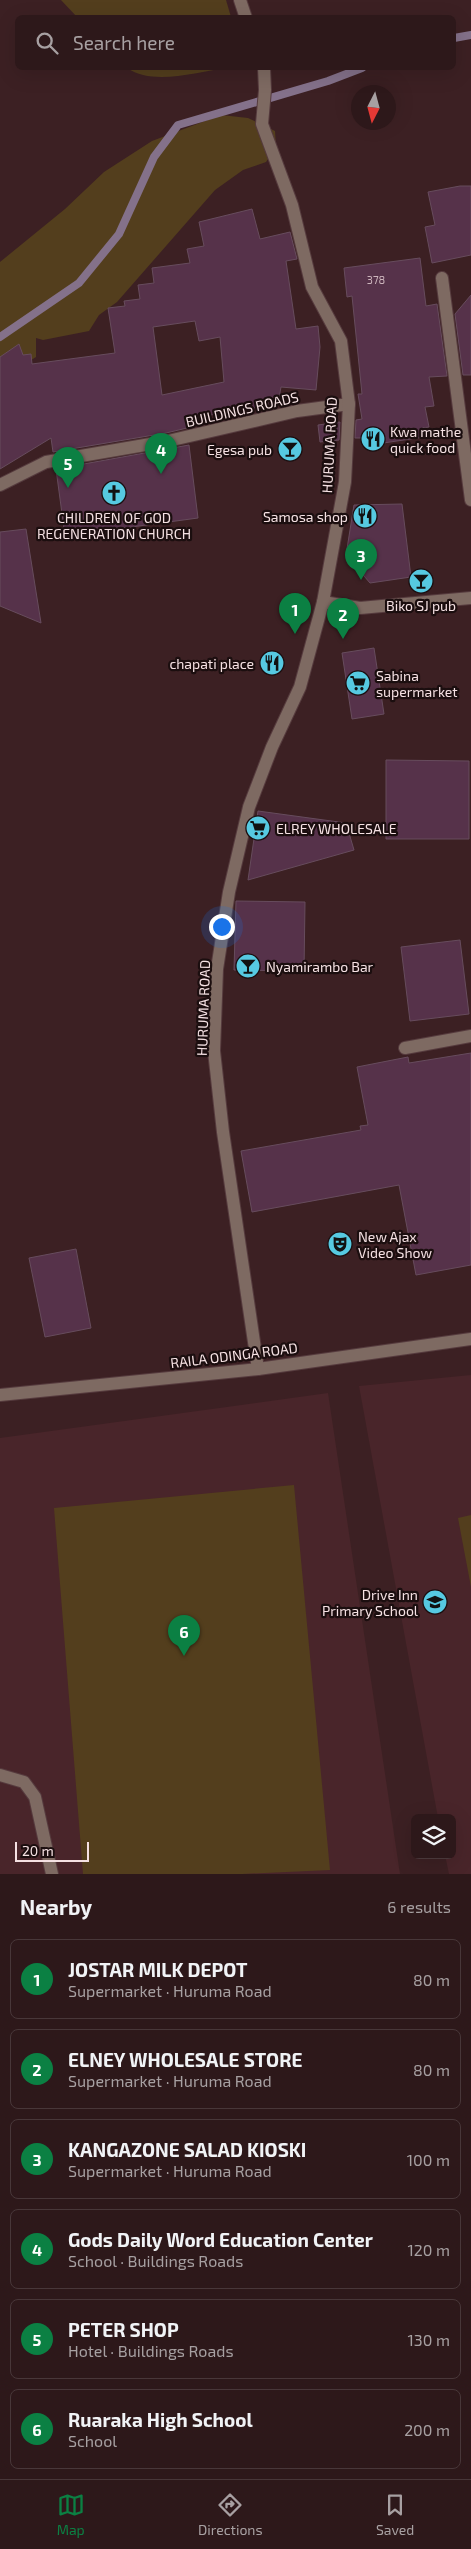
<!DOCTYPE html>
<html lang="en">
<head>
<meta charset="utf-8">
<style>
	:root { --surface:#2d181a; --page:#352123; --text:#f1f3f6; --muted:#a7a0a2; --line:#483739; --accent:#0b8043 }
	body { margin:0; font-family:"Exo 2",sans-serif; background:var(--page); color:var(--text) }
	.controls { position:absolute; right:15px; bottom:15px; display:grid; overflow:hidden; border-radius:8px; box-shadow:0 5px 20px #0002 }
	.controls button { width:45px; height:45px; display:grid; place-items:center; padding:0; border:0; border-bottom:1px solid var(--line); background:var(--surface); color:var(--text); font:25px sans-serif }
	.compass { position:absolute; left:351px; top:85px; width:45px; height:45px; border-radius:50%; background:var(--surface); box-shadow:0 5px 20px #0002; rotate:186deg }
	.scale { position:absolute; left:15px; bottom:12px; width:74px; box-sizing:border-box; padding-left:5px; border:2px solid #f5e1e3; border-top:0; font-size:14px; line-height:18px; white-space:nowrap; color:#f5e1e3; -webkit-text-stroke:4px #1b0e0f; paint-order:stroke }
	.you { position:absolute; left:221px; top:926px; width:18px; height:18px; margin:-12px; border:4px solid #fff; border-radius:50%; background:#1a73e8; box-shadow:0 0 0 8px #1a73e833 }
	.badge { display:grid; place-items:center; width:32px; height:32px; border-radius:50%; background:var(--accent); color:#fff; font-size:16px; font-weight:700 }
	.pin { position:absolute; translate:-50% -41px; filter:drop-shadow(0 1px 2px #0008) }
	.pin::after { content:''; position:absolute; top:26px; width:18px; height:15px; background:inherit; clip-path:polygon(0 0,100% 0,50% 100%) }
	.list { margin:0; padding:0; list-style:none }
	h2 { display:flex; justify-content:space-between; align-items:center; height:65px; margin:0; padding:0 20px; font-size:21px }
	h2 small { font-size:16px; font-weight:400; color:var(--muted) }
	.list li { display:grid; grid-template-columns:32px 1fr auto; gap:15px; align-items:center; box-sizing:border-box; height:80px; margin:0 10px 10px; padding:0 10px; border:1px solid var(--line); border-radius:8px }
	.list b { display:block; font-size:19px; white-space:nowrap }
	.list p { margin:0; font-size:16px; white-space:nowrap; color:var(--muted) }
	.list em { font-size:16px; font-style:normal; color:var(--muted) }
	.icon { flex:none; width:28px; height:28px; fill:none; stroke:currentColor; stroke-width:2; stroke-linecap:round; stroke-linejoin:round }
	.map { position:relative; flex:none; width:471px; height:1874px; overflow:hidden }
	.search { position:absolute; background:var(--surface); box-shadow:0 5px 20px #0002; left:15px; right:15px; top:15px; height:55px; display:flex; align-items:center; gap:12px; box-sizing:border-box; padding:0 18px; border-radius:8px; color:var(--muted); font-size:19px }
	.sheet { height:605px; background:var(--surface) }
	nav { display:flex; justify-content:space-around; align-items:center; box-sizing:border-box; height:70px; border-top:1px solid var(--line); background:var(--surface); font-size:14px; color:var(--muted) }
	nav a { display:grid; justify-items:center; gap:2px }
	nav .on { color:var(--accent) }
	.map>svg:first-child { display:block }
	.built { fill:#49252a }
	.green { fill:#533e1d }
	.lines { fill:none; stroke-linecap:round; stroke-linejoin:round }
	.stream { stroke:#84718a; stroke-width:8 }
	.building { fill:#56324a; stroke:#674c5d; fill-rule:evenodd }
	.minor-casing { stroke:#563b3e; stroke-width:14 }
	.minor { stroke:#7e6a62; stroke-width:12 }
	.labels { text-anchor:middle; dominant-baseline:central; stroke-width:4.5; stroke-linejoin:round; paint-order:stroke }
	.number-label { font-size:11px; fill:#cdb5bd }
	.street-label { font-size:14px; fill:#f5e1e3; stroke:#1b0e0f }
	.poi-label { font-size:14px; fill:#f5e1e3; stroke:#1b0e0f; text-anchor:start }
</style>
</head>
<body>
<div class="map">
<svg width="471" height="1874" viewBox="0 0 471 1874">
	<rect width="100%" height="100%" fill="#3c2023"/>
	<g class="built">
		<path d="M471 1375V1874H449L445 1855H452V1818H438L359 1386Z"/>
		<path d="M328 1393 400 1874H0V1438Z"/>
	</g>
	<g class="green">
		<path d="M61 0H226L231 17H77Z"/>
		<path d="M127 68H226C196 72 153 86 127 68Z"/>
		<path d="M221 115 248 118 275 131 276 147 266 162 243 170 215 190 117 302 99 315 89 331 43 340 36 338V357L20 367 0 375V262L65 209 104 172 152 141Z"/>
		<path d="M294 1485 330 1870 242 1874H83L54 1508Z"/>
		<path d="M471 1515V1587L458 1518Z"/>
	</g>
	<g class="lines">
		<g class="stream">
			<path d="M454 38 471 35"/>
			<path d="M0 337 79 283 119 234 154 157 178 125 328 81 362 68"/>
		</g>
	</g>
	<g class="building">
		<path d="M460 186H471V255L432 263 425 227 435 225 428 192Z"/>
		<path d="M252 209 260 239 290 232 297 259 286 261 296 329 318 326 320 347 316 390 281 387 278 404 186 419 187 428 166 433 53 452 51 438 0 469V357L19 344 23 355 31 354 32 364 115 353 108 308 125 306 124 301 140 299 138 285 154 283 152 268 190 263 187 249 204 246 199 222ZM195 321 199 341 220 337 224 382 162 395 153 327Z"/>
		<path d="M420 258 426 306 437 304 447 376 429 377 434 406 425 407 429 427 422 428 424 437 363 446 362 438H355L356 420 362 419 358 394H362L352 296 347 297 344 268Z"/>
		<path d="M471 295V375H463L455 314Z"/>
		<path d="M340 422 339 440 320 442 318 425Z"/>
		<path d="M189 445 198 518 65 536 56 469Z"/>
		<path d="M402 504 411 577 370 583 346 555 354 505Z"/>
		<path d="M26 529 41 623 0 606V532Z"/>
		<path d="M374 648 384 714 352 719 342 653Z"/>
		<path d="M386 760 469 761V839H386Z"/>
		<path d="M258 811 346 823 354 850 248 880Z"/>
		<path d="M236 901 305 902 304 971 234 970Z"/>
		<path d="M460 940 469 1014 410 1021 401 947Z"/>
		<path d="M471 1053V1265L416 1275 399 1185 252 1212 241 1151 361 1130 360 1126 368 1125 357 1067 408 1057 409 1063Z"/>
		<path d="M76 1249 91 1328 45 1337 29 1258Z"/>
	</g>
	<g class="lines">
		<defs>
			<g id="minor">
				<path d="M240 0 246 18"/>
				<path d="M442 278 471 500"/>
				<path d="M0 485 46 462 168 441 297 411 349 404"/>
				<path d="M323 602 360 608 471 598"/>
				<path d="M405 1048 471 1036"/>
				<path d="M258 1369 223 1132 214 1051 217 969 229 892 249 807 272 747 300 687 323 602 345 482 349 404 341 341 312 287 292 205 262 124 265 90 264 68"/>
				<path d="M0 1395 258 1369 471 1339"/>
				<path d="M0 1775 24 1782 35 1797 52 1874"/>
			</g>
		</defs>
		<use href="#minor" class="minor-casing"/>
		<use href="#minor" class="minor"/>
	</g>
	<defs>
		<symbol id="restaurant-disc" viewBox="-11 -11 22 22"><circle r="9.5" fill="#56c9e1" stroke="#1b0e0f"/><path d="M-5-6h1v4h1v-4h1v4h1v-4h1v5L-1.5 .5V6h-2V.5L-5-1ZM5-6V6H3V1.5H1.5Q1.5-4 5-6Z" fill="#111"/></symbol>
		<symbol id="bar-disc" viewBox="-11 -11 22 22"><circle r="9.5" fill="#56c9e1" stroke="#1b0e0f"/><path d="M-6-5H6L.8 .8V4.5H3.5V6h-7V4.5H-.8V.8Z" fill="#111"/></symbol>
		<symbol id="church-disc" viewBox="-11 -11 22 22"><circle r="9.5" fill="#56c9e1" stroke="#1b0e0f"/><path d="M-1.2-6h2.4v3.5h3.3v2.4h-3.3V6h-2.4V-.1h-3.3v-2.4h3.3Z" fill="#111"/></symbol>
		<symbol id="supermarket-disc" viewBox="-11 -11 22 22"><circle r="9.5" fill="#56c9e1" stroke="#1b0e0f"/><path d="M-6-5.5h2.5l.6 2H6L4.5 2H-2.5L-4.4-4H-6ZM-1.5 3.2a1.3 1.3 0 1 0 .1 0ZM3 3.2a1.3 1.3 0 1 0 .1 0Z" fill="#111"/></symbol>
		<symbol id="theatre-disc" viewBox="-11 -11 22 22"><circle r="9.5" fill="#56c9e1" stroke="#1b0e0f"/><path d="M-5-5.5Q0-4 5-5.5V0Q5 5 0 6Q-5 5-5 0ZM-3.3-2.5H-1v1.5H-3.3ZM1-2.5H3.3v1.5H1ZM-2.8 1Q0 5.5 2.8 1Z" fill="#111"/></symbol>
		<symbol id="school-disc" viewBox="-11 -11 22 22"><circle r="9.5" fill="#56c9e1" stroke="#1b0e0f"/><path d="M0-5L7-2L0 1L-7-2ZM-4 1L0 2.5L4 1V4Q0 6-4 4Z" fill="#111"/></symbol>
	</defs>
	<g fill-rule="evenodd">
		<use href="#restaurant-disc" x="359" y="425" width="28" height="28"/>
		<use href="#bar-disc" x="276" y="435" width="28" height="28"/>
		<use href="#church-disc" x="100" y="479" width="28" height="28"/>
		<use href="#restaurant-disc" x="351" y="502" width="28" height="28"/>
		<use href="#bar-disc" x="407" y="567" width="28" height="28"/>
		<use href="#restaurant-disc" x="258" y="649" width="28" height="28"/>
		<use href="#supermarket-disc" x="344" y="669" width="28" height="28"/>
		<use href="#supermarket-disc" x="244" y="814" width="28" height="28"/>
		<use href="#bar-disc" x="234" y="952" width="28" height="28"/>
		<use href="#theatre-disc" x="326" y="1230" width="28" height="28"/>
		<use href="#school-disc" x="421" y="1588" width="28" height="28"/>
	</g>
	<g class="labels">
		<g class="number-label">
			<text x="376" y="279">378</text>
		</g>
		<g class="street-label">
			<text transform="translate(242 409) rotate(-13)">BUILDINGS ROADS</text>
			<text transform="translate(329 445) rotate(-87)">HURUMA ROAD</text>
			<text transform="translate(203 1008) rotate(-88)">HURUMA ROAD</text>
			<text transform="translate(234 1355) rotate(-7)">RAILA ODINGA ROAD</text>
		</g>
		<g class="poi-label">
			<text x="390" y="431">Kwa mathe<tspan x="390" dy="16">quick food</tspan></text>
			<text x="272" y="449" text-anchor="end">Egesa pub</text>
			<text x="348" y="516" text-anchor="end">Samosa shop</text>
			<text x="114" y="517" text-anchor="middle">CHILDREN OF GOD<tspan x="114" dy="16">REGENERATION CHURCH</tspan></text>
			<text x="421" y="605" text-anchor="middle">Biko SJ pub</text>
			<text x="254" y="663" text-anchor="end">chapati place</text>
			<text x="376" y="675">Sabina<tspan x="376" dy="16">supermarket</tspan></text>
			<text x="276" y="828">ELREY WHOLESALE</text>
			<text x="266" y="966">Nyamirambo Bar</text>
			<text x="358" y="1236">New Ajax<tspan x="358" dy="16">Video Show</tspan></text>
			<text x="418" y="1594" text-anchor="end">Drive Inn<tspan x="418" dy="16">Primary School</tspan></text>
		</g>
	</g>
</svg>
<div class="controls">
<button><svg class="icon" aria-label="layers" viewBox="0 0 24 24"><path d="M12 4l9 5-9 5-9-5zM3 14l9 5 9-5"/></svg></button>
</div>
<svg class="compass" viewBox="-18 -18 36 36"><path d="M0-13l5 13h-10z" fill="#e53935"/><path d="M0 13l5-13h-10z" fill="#a7a0a2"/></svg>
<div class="scale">20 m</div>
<div class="you"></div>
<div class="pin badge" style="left:295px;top:634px">1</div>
<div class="pin badge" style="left:343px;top:639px">2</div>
<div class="pin badge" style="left:361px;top:580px">3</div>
<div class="pin badge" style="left:161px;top:474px">4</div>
<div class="pin badge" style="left:68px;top:488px">5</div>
<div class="pin badge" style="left:184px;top:1656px">6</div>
<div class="search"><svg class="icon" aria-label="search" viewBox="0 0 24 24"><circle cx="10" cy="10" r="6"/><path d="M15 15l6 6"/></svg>Search here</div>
</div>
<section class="sheet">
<h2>Nearby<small>6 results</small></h2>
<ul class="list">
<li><span class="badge">1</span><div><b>JOSTAR MILK DEPOT</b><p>Supermarket · Huruma Road</p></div><em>80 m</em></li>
<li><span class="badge">2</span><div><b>ELNEY WHOLESALE STORE</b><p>Supermarket · Huruma Road</p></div><em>80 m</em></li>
<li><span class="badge">3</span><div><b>KANGAZONE SALAD KIOSKI</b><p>Supermarket · Huruma Road</p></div><em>100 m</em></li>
<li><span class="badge">4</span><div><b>Gods Daily Word Education Center</b><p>School · Buildings Roads</p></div><em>120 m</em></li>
<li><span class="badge">5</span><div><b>PETER SHOP</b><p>Hotel · Buildings Roads</p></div><em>130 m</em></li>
<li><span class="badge">6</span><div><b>Ruaraka High School</b><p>School</p></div><em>200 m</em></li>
</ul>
</section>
<nav>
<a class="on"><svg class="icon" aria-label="map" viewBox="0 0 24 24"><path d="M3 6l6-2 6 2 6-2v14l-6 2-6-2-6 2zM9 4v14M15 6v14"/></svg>Map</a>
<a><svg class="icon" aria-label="directions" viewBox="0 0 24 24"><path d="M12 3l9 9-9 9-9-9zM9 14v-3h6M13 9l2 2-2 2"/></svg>Directions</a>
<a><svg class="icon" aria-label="saved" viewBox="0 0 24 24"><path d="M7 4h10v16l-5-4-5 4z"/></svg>Saved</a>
</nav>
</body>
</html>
